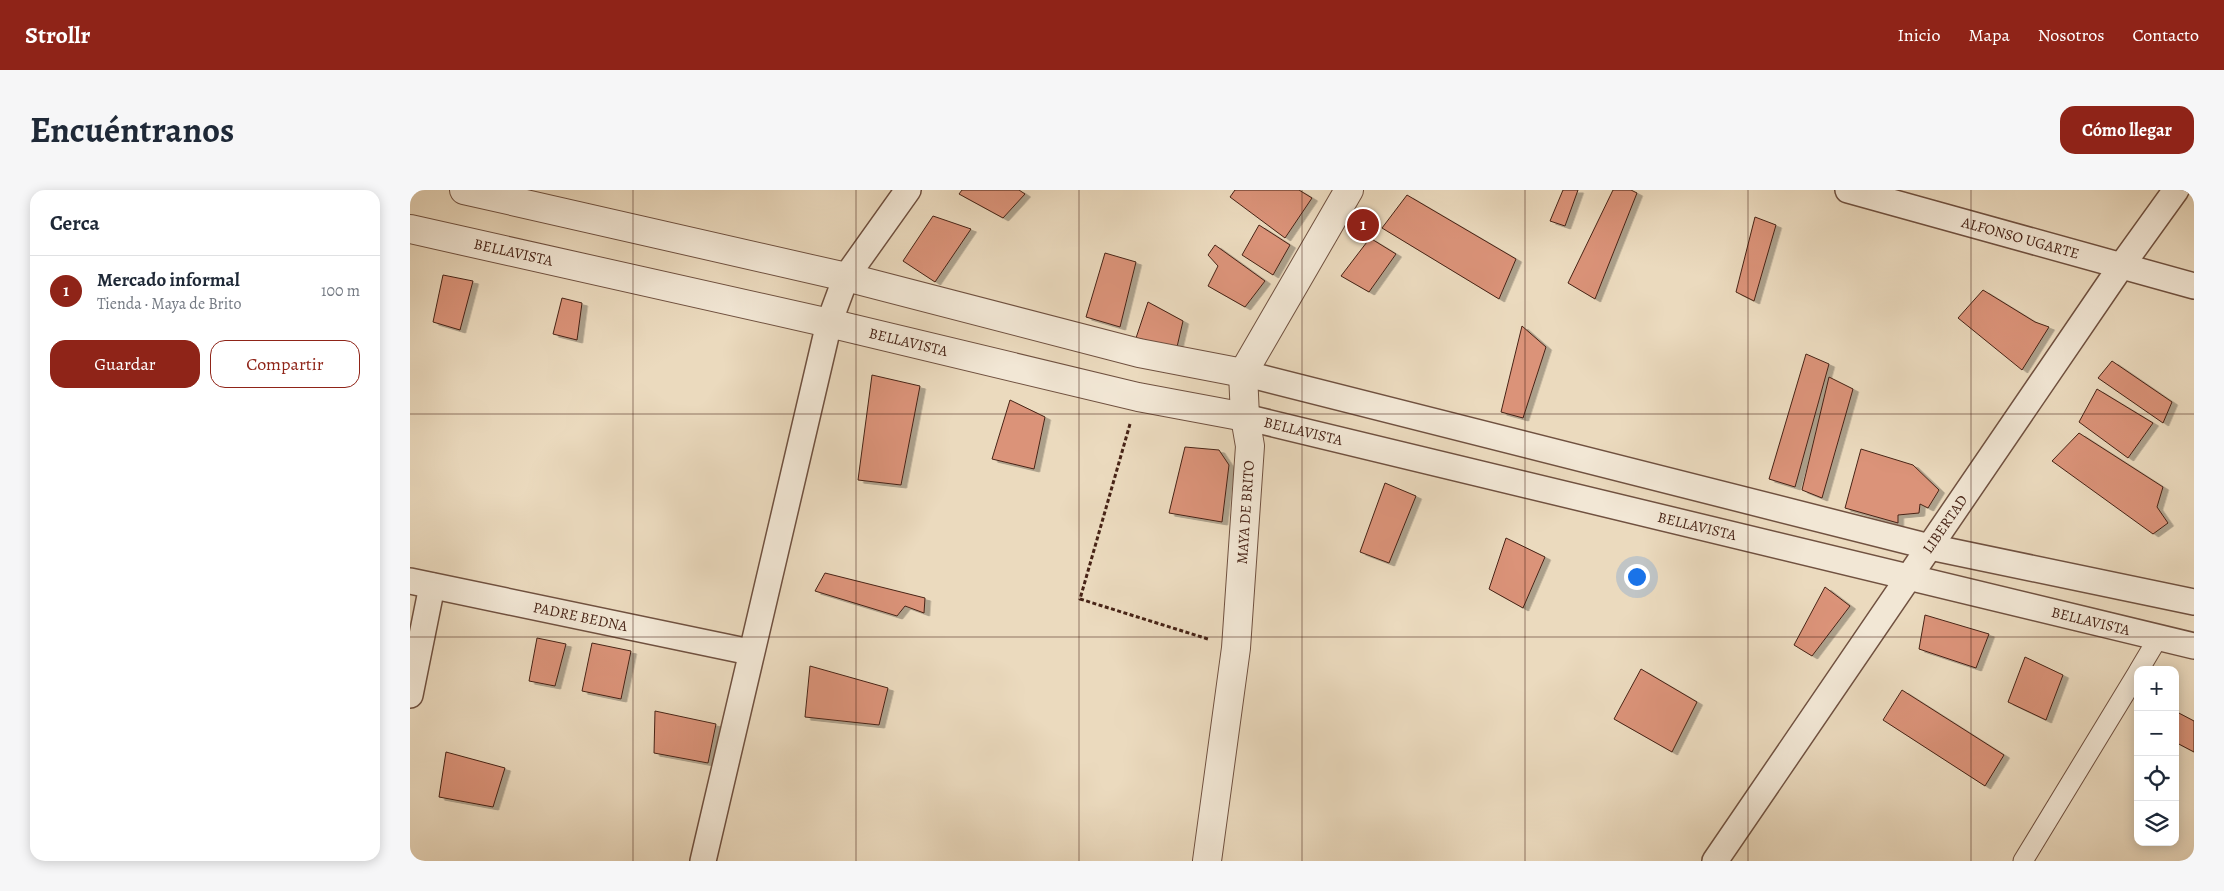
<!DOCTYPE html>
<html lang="es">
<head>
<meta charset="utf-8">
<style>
	:root { --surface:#fff; --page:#f6f6f7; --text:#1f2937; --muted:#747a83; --line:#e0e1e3; --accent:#8f2418 }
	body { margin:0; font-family:Alegreya,serif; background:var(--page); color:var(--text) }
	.controls { position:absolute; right:15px; bottom:15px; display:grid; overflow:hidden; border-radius:10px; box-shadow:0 2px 12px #0003 }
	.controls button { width:45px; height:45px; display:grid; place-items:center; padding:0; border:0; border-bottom:1px solid var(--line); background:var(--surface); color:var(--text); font:25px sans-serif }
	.you { position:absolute; left:1226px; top:386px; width:18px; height:18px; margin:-12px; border:4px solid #fff; border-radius:50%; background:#1a73e8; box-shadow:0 0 0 8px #1a73e833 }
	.badge { display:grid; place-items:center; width:32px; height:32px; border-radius:50%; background:var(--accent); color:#fff; font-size:16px; font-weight:700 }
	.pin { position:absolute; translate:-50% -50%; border:2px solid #fff; box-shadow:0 1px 5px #0006 }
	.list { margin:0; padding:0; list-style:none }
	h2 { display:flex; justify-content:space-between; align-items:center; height:65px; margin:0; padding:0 20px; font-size:21px }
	h2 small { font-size:16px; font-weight:400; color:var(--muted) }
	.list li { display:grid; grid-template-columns:32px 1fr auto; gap:15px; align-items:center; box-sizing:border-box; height:70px; padding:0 20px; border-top:1px solid var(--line) }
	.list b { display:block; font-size:19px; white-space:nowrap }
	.list p { margin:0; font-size:16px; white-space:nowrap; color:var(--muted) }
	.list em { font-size:16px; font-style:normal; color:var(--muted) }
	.actions { display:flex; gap:10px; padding:15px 20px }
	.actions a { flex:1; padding:11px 0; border:1px solid var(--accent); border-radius:15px; text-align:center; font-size:18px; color:var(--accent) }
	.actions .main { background:var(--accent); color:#fff }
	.icon { flex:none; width:28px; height:28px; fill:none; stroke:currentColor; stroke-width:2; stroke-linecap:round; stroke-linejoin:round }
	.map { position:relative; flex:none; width:1784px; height:671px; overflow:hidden; border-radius:15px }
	header { display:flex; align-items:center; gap:30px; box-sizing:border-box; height:70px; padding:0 25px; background:var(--accent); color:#fff }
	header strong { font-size:24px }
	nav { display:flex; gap:28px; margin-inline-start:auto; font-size:18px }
	.intro { display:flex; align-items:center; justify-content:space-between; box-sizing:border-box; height:120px; padding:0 30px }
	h1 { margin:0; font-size:35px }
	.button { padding:12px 22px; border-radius:15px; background:var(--accent); color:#fff; font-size:18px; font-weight:700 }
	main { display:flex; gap:30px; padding:0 30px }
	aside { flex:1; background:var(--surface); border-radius:15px; box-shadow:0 2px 12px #0003 }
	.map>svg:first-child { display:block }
	.building { fill:#db9379; stroke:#472316; filter:url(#shadow) }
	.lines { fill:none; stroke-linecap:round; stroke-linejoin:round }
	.pedestrian-casing { stroke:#705140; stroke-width:21 }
	.minor-casing { stroke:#705140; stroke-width:28 }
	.tertiary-casing { stroke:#705140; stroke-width:30 }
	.path { stroke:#472316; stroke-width:3; stroke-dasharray:4 2.5; stroke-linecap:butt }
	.pedestrian { stroke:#f2e7d5; stroke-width:19 }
	.minor { stroke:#f2e7d5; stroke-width:25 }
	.tertiary { stroke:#f2e7d5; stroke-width:28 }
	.grid { fill:none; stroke:#472316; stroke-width:1; stroke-opacity:0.55 }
	.labels { text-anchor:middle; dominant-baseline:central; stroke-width:4.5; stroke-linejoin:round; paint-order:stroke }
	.street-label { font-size:15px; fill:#472316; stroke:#f2e7d5 }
</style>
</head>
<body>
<header>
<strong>Strollr</strong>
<nav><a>Inicio</a><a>Mapa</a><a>Nosotros</a><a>Contacto</a></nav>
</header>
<div class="intro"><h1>Encuéntranos</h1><a class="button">Cómo llegar</a></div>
<main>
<aside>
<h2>Cerca<small></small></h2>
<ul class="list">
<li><span class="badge">1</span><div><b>Mercado informal</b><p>Tienda · Maya de Brito</p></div><em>100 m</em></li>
</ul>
<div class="actions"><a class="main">Guardar</a><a>Compartir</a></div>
</aside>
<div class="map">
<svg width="1784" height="671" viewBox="0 0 1784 671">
	<defs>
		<filter id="shadow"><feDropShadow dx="5.5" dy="3" stdDeviation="0" flood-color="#0004"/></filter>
	</defs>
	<rect width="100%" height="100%" fill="#ebdabe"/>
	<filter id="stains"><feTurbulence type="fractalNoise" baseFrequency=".004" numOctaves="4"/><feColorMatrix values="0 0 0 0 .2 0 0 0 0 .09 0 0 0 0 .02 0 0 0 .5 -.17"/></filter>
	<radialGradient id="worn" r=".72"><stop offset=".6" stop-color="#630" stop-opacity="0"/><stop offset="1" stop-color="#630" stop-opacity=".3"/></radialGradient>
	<g class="building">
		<path d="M552 0H609L615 4 593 28 549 4Z"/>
		<path d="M825 0H889L902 8 875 48 820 7Z"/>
		<path d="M1153 0H1168L1155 36 1140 31Z"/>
		<path d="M1203 0H1221L1227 3 1185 109 1158 93Z"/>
		<path d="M997 5 1106 69 1089 109 972 38Z"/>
		<path d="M523 26 561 39 525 92 493 71Z"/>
		<path d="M1345 27 1366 35 1344 111 1326 102Z"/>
		<path d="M849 35 880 55 863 85 832 65Z"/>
		<path d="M960 48 986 64 959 102 931 86Z"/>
		<path d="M805 55 855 91 835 117 798 96 808 76 798 65Z"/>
		<path d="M695 63 726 72 710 137 676 127Z"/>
		<path d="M33 85 63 91 50 140 23 132Z"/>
		<path d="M1573 100 1625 132 1639 137 1612 180 1548 128Z"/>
		<path d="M152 108 172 113 167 150 143 144Z"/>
		<path d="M738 112 773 131 767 157 726 148Z"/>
		<path d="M1112 136 1136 157 1113 228 1091 222Z"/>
		<path d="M1396 164 1419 174 1385 297 1359 289Z"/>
		<path d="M1702 171 1762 212 1753 233 1688 188Z"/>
		<path d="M462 185 510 196 491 295 448 290Z"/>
		<path d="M1419 187 1443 199 1412 308 1392 300Z"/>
		<path d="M1687 199 1743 233 1718 268 1669 232Z"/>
		<path d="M600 210 635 227 624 279 582 269Z"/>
		<path d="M1669 243 1753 297 1747 317 1758 333 1743 344 1642 271Z"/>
		<path d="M775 257 809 260 819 275 812 332 759 323Z"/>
		<path d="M1451 259 1503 275 1529 300 1518 318 1510 314 1509 323 1488 325V333L1435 318Z"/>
		<path d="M975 293 1006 306 979 373 950 362Z"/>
		<path d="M1096 348 1135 367 1113 418 1079 399Z"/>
		<path d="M415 383 515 408 514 423 495 416 487 426 405 401Z"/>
		<path d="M1415 397 1440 416 1402 466 1384 455Z"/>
		<path d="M1515 425 1579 444 1566 478 1509 459Z"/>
		<path d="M127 448 156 454 145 496 119 491Z"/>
		<path d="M182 453 221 461 211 509 172 501Z"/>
		<path d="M1615 467 1653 485 1636 530 1598 512Z"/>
		<path d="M400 476 478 498 469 535 395 527Z"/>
		<path d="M1231 479 1287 512 1262 562 1204 529Z"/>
		<path d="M1492 500 1594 565 1575 596 1473 530Z"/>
		<path d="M245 521 306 534 298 573 244 563Z"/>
		<path d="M1765 521 1784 531V562L1765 552Z"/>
		<path d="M36 562 95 578 83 617 29 607Z"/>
	</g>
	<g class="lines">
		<defs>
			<g id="pedestrian">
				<path d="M1729 480 1748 448"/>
				<path d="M1613 671 1728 482"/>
			</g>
			<g id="minor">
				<path id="s1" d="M1438 0 1784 96"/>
				<path d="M833 183 1520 357 1784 412"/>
				<path id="s2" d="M835 227 1784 456"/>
				<path id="s3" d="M0 391 340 462"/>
				<path d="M0 505 22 396"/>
				<path d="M293 671 419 133 436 87 498 0"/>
				<path id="s4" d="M1305 671 1712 75 1766 0"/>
			</g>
			<g id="tertiary">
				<path d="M54 0 436 87 729 163 833 183"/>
				<path id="s5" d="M0 39 419 133 728 207 835 227"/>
				<path id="s6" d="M797 671 826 458 840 256 835 227 833 183 939 0"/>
			</g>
		</defs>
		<use href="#pedestrian" class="pedestrian-casing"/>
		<use href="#minor" class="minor-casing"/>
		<use href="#tertiary" class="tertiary-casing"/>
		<path class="path" d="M720 234 670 409 798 449"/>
		<use href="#pedestrian" class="pedestrian"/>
		<use href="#minor" class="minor"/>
		<use href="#tertiary" class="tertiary"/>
	</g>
	<path class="grid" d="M223 0V671M446 0V671M669 0V671M892 0V671M1115 0V671M1338 0V671M1561 0V671M0 224H1784M0 447H1784"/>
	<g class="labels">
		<g class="street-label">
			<text stroke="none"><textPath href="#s1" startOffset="179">ALFONSO UGARTE</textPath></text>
			<text stroke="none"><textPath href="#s5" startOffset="106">BELLAVISTA</textPath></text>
			<text stroke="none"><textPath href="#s5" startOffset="511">BELLAVISTA</textPath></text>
			<text stroke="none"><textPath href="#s2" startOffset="60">BELLAVISTA</textPath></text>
			<text stroke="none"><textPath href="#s6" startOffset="351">MAYA DE BRITO</textPath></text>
			<text stroke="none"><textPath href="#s4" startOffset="408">LIBERTAD</textPath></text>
			<text stroke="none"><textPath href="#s2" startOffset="465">BELLAVISTA</textPath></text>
			<text stroke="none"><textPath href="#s3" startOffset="174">PADRE BEDNA</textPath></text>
			<text stroke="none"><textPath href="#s2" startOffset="870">BELLAVISTA</textPath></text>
		</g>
	</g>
	<rect width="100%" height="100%" filter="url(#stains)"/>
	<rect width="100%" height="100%" fill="url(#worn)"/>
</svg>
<div class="controls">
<button>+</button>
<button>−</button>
<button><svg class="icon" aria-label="locate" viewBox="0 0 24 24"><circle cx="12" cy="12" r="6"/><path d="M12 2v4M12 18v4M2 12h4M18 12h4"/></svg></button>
<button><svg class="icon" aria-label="layers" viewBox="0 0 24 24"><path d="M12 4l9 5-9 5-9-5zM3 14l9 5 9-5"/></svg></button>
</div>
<div class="you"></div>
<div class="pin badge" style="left:953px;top:35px">1</div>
</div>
</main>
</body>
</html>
